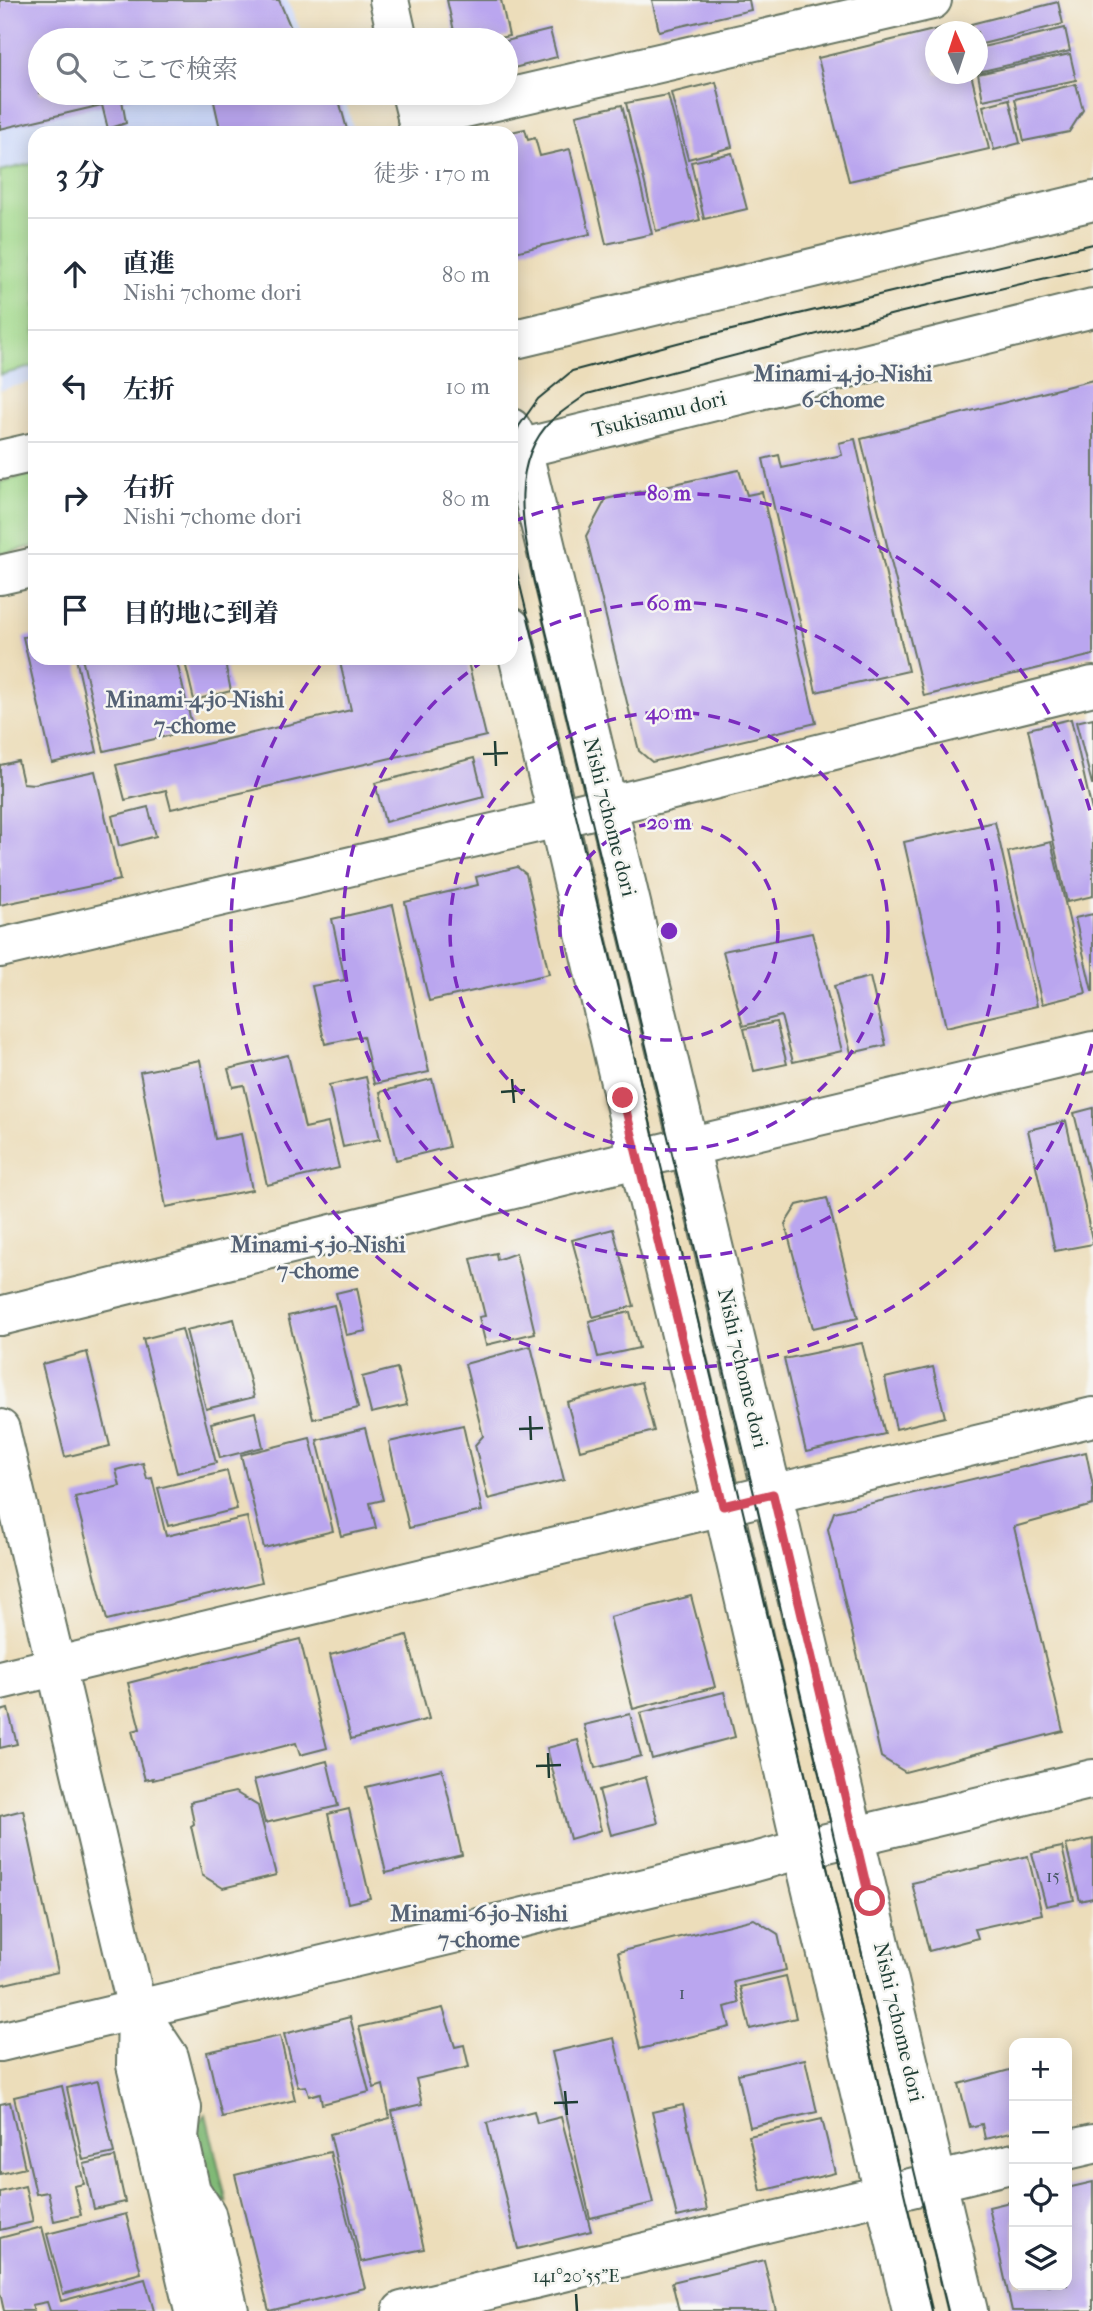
<!DOCTYPE html>
<html lang="ja">
<head>
<meta charset="utf-8">
<style>
	:root { --surface:#fff; --page:#f6f6f7; --text:#1f2937; --muted:#747a83; --line:#e0e1e3 }
	body { margin:0; font-family:"IM FELL French Canon","Noto Serif JP",serif; background:var(--page); color:var(--text) }
	.controls { position:absolute; right:21px; bottom:21px; display:grid; overflow:hidden; border-radius:14px; box-shadow:0 4px 18px #0003 }
	.controls button { width:63px; height:63px; display:grid; place-items:center; padding:0; border:0; border-bottom:2px solid var(--line); background:var(--surface); color:var(--text); font:35px sans-serif }
	.compass { position:absolute; left:925px; top:21px; width:63px; height:63px; border-radius:50%; background:var(--surface); box-shadow:0 4px 18px #0003; rotate:357deg }
	.stop { position:absolute; width:21px; height:21px; margin:-16px; border:5px solid #d1495b; border-radius:50%; background:#fff }
	.stop.end { background:#d1495b; border-color:#fff; box-shadow:0 2px 7px #0008 }
	.list { margin:0; padding:0; list-style:none }
	h2 { display:flex; justify-content:space-between; align-items:center; height:91px; margin:0; padding:0 28px; font-size:30px }
	h2 small { font-size:23px; font-weight:400; color:var(--muted) }
	.list li { display:grid; grid-template-columns:46px 1fr auto; gap:21px; align-items:center; box-sizing:border-box; height:112px; padding:0 28px; border-top:2px solid var(--line) }
	.list b { display:block; font-size:26px; white-space:nowrap }
	.list p { margin:0; font-size:23px; white-space:nowrap; color:var(--muted) }
	.list em { font-size:23px; font-style:normal; color:var(--muted) }
	.icon { flex:none; width:38px; height:38px; fill:none; stroke:currentColor; stroke-width:2; stroke-linecap:round; stroke-linejoin:round }
	.map { position:relative; flex:none; width:1093px; height:2311px; overflow:hidden }
	.search { position:absolute; background:var(--surface); box-shadow:0 4px 18px #0003; left:28px; top:28px; width:490px; height:77px; display:flex; align-items:center; gap:18px; box-sizing:border-box; padding:0 24px; border-radius:38px; color:var(--muted); font-size:26px }
	.panel { position:absolute; background:var(--surface); box-shadow:0 4px 18px #0003; left:28px; top:126px; width:490px; height:539px; border-radius:21px }
	.map>svg:first-child { display:block }
	.built { fill:#cedafa }
	.green { fill:#a1d98a; stroke:#608b5f; stroke-width:2 }
	.forest { fill:#80b976; stroke:#507b55; stroke-width:2 }
	.building { fill:#baa6ef }
	.lines { fill:none; stroke-linecap:round; stroke-linejoin:round }
	.minor-casing { stroke:#677563; stroke-width:42 }
	.tertiary-casing { stroke:#677563; stroke-width:42 }
	.minor { stroke:#fff; stroke-width:38 }
	.tertiary { stroke:#fff; stroke-width:38 }
	.tram { stroke:#1f3d34; stroke-width:2 }
	.route { stroke:#d1495b; stroke-width:9 }
	.ticks { fill:none; stroke:#1f3d34; stroke-width:2.5 }
	.ring { fill:none; stroke:#7b2cbf; stroke-width:3.5; stroke-dasharray:12 9 }
	.labels { text-anchor:middle; dominant-baseline:central; stroke-width:5; stroke-linejoin:round; paint-order:stroke }
	.number-label { font-size:18px; fill:#465763 }
	.street-label { font-size:21px; fill:#1f3d34; stroke:#f6f6f2 }
	.neighbourhood-label { font-size:23px; font-weight:bold; fill:#556275; stroke:#f6f6f2 }
	.ticks-label { font-size:18px; text-anchor:middle; fill:#1f3d34; stroke:#f6f6f2; stroke-width:5; stroke-linejoin:round; paint-order:stroke }
	.centre { fill:#7b2cbf; stroke:#f6f6f2; stroke-width:3.5 }
	.ring-label { font-size:21px; text-anchor:middle; font-weight:bold; fill:#7b2cbf; stroke:#f6f6f2; stroke-width:5; stroke-linejoin:round; paint-order:stroke }
</style>
</head>
<body>
<div class="map">
<svg width="1093" height="2311" viewBox="0 0 1093 2311">
	<rect width="100%" height="100%" fill="#f6f6f2"/>
	<filter id="ink" filterUnits="userSpaceOnUse"><feTurbulence type="fractalNoise" baseFrequency=".0143" numOctaves="2"/><feDisplacementMap in="SourceGraphic" scale="14" xChannelSelector="R" yChannelSelector="G"/><feConvolveMatrix kernelMatrix="1 2 1 2 8 2 1 2 1" color-interpolation-filters="sRGB"/></filter>
	<filter id="wash" filterUnits="userSpaceOnUse"><feTurbulence type="fractalNoise" baseFrequency=".00686" numOctaves="4" result="noise"/><feDisplacementMap in="SourceGraphic" scale="28" xChannelSelector="R" yChannelSelector="G"/><feGaussianBlur stdDeviation="1.57" result="paint"/><feColorMatrix in="noise" values="0 0 0 0 0 0 0 0 0 0 0 0 0 0 0 0 0 1.4 0 .05"/><feComposite in="paint" operator="in"/></filter>
	<g filter="url(#wash)">
		<rect width="100%" height="100%" fill="#ecddba"/>
		<path class="built" d="M0 0H287L305 40H40V93H343L355 133H35V381L0 390Z"/>
		<g class="green">
			<path d="M35 163V366L0 375V171Z"/>
			<path d="M35 473V546L0 554V482Z"/>
		</g>
		<path class="forest" d="M206 2114 227 2203 201 2189 189 2136Z"/>
		<g id="blocks">
			<g class="building">
				<path d="M0 0H279L296 40H40V93L146 94 122 100 126 123 108 129 102 105 0 129Z"/>
				<path d="M447 0H501L509 36 489 40H456Z"/>
				<path d="M652 0H749L751 10 659 31Z"/>
				<path d="M1058 2 1063 24 978 45V32H973L971 24Z"/>
				<path d="M958 24 960 32H936V74H971L989 149 849 181 818 58Z"/>
				<path d="M1065 28 1070 51 978 72V48Z"/>
				<path d="M550 30 557 57 506 70V41Z"/>
				<path d="M1070 54 1076 80 983 100 978 74Z"/>
				<path d="M716 82 732 147 688 159 671 93Z"/>
				<path d="M1076 84 1083 110 1069 132 1024 141 1015 99Z"/>
				<path d="M212 93H337L348 133H221Z"/>
				<path d="M668 95 700 220 656 231 626 103Z"/>
				<path d="M1009 99 1020 143 994 150 983 106Z"/>
				<path d="M622 105 652 234 606 244 576 115Z"/>
				<path d="M525 129 528 140 535 138 540 156 570 149 590 234 511 253V132Z"/>
				<path d="M732 153 747 209 704 219 691 162Z"/>
				<path d="M1093 380V655L924 696 861 439Z"/>
				<path d="M855 439 908 671 816 692 763 459 779 455 782 468 842 455 839 443Z"/>
				<path d="M739 470 747 495 762 492 816 723 652 762 639 751 586 536 606 499Z"/>
				<path d="M35 635V658H76L97 752 52 763 23 637Z"/>
				<path d="M82 658H176L193 730 104 751Z"/>
				<path d="M184 658H224L231 691 194 700Z"/>
				<path d="M339 658H467L486 736 171 809 166 790 125 800 116 765 351 710Z"/>
				<path d="M1093 718V784H1092L1076 722Z"/>
				<path d="M1071 719 1093 815V896L1067 902 1028 729Z"/>
				<path d="M474 758 484 797 385 822 375 783Z"/>
				<path d="M18 761 23 783 34 784 95 771 120 880 0 905V765Z"/>
				<path d="M148 807 156 836 119 846 112 816Z"/>
				<path d="M995 822 1037 1006 946 1027 904 842Z"/>
				<path d="M1051 842 1086 993 1042 1004 1008 852Z"/>
				<path d="M517 867 526 874 549 974 429 1001 405 902 478 885 476 877Z"/>
				<path d="M393 905 429 1072 374 1084 363 1036 325 1044 312 986 345 980 332 919Z"/>
				<path d="M1093 914V991H1092L1075 918Z"/>
				<path d="M812 933 842 1051 793 1062 781 1016 743 1026 723 951Z"/>
				<path d="M870 977 886 1045 851 1053 834 986Z"/>
				<path d="M776 1022 787 1064 754 1071 744 1029Z"/>
				<path d="M288 1055 305 1128 328 1123 339 1168 267 1185 244 1085 233 1087 228 1069Z"/>
				<path d="M200 1060 215 1139 241 1134 252 1190 166 1207 140 1072Z"/>
				<path d="M366 1077 380 1139 343 1147 329 1085Z"/>
				<path d="M432 1079 449 1147 396 1160 380 1092Z"/>
				<path d="M1093 1108V1186H1092L1074 1113Z"/>
				<path d="M1066 1121 1093 1244 1055 1251 1028 1130Z"/>
				<path d="M827 1198 858 1318 813 1328 785 1224 797 1205Z"/>
				<path d="M613 1229 634 1306 593 1317 572 1240Z"/>
				<path d="M496 1253 497 1260 516 1253 535 1333 486 1345 479 1317 485 1316 471 1259Z"/>
				<path d="M357 1288 366 1331 346 1335 336 1293Z"/>
				<path d="M334 1305 358 1408 313 1419 288 1316Z"/>
				<path d="M630 1312 639 1348 598 1357 589 1321Z"/>
				<path d="M234 1319 254 1397 206 1409 186 1330Z"/>
				<path d="M182 1329 216 1463 177 1473 143 1339Z"/>
				<path d="M862 1343 885 1434 806 1452 784 1359Z"/>
				<path d="M531 1346 564 1480 488 1499 475 1445 483 1436 465 1364Z"/>
				<path d="M87 1352 110 1446 65 1457 42 1364Z"/>
				<path d="M933 1367 945 1417 896 1429 885 1378Z"/>
				<path d="M397 1368 407 1405 371 1413 362 1377Z"/>
				<path d="M641 1382 654 1431 580 1450 567 1402Z"/>
				<path d="M255 1412 263 1447 220 1458 211 1423Z"/>
				<path d="M463 1425 482 1511 409 1528 389 1442Z"/>
				<path d="M365 1428 383 1500 370 1503 376 1528 341 1536 317 1440Z"/>
				<path d="M310 1438 333 1531 264 1548 241 1455Z"/>
				<path d="M1086 1452 1093 1486V1505L1014 1527 1063 1731 905 1772 881 1757 828 1529 834 1512Z"/>
				<path d="M143 1463 147 1479 152 1478 166 1536 247 1517 262 1582 107 1620 75 1497 120 1486 116 1470Z"/>
				<path d="M227 1471 237 1509 168 1526 158 1488Z"/>
				<path d="M691 1596 715 1687 633 1709 610 1617Z"/>
				<path d="M407 1635 429 1719 351 1739 330 1655Z"/>
				<path d="M300 1639 327 1748 300 1755 296 1743 153 1780V1778L145 1780 132 1731 140 1729 128 1683Z"/>
				<path d="M724 1692 735 1737 652 1759 640 1713Z"/>
				<path d="M8 1709 17 1744 0 1748V1711Z"/>
				<path d="M630 1714 641 1756 595 1768 584 1725Z"/>
				<path d="M578 1740 601 1830 570 1839 547 1748Z"/>
				<path d="M327 1761 338 1806 265 1823 254 1780Z"/>
				<path d="M442 1769 462 1855 386 1873 366 1787Z"/>
				<path d="M646 1777 658 1823 611 1835 599 1790Z"/>
				<path d="M235 1792 258 1806 276 1875 223 1888 202 1875 191 1826 194 1824 190 1802Z"/>
				<path d="M349 1809 370 1898 348 1903 328 1814Z"/>
				<path d="M23 1810 58 1972 0 1985V1816Z"/>
				<path d="M1093 1839V1898L1080 1901 1066 1845Z"/>
				<path d="M1062 1847 1074 1900 1046 1906 1032 1853Z"/>
				<path d="M1028 1856 1042 1914 975 1929 978 1938 929 1951 912 1883Z"/>
				<path d="M754 1919 778 1934 786 1970 734 1982 739 2003 725 2007 730 2027 640 2049 618 1952Z"/>
				<path d="M786 1976 796 2018 750 2029 740 1987Z"/>
				<path d="M443 2008 455 2047 464 2045 469 2067 416 2079 422 2104 392 2111 424 2249 361 2262 330 2134 390 2118 383 2085 374 2088 359 2027Z"/>
				<path d="M350 2017 369 2092 322 2104 320 2093 309 2096 306 2086 298 2087 284 2034Z"/>
				<path d="M280 2036 295 2100 222 2117 207 2052Z"/>
				<path d="M614 2038 653 2203 590 2218 552 2052Z"/>
				<path d="M805 2059 817 2112 750 2127 738 2074Z"/>
				<path d="M1013 2069 1014 2132 985 2139 982 2124 970 2127 959 2084Z"/>
				<path d="M98 2081 114 2153 83 2160 67 2088Z"/>
				<path d="M62 2086 84 2184 74 2186 81 2215 54 2221 48 2192 36 2194 14 2097Z"/>
				<path d="M10 2102 25 2168 0 2174V2104Z"/>
				<path d="M683 2105 707 2210 677 2217 652 2112Z"/>
				<path d="M534 2111 537 2123 561 2117 591 2231 518 2249 487 2123Z"/>
				<path d="M822 2119 835 2173 761 2191 749 2136Z"/>
				<path d="M330 2152 365 2288 269 2311 235 2175Z"/>
				<path d="M115 2157 125 2202 94 2209 84 2164Z"/>
				<path d="M1093 2182V2311H1012L989 2207 1014 2201V2285H1067V2188Z"/>
				<path d="M25 2186 33 2222 0 2230V2192Z"/>
				<path d="M126 2214 141 2273 63 2294 47 2234Z"/>
				<path d="M42 2227 61 2301 145 2279 154 2311H50L47 2302 32 2305 34 2311H4L0 2293V2238Z"/>
				<path d="M764 2260 776 2311H679L672 2282Z"/>
			</g>
		</g>
	</g>
	<g filter="url(#ink)">
		<use href="#blocks" fill-opacity="0" stroke="#677563" stroke-width="2"/>
		<g class="lines">
			<defs>
				<g id="minor">
					<path d="M417 119 932 0"/>
					<path d="M0 948 575 814 1093 686"/>
					<path d="M0 1680 1093 1417"/>
					<path d="M1067 2150 1093 2144"/>
					<path d="M402 2311 1014 2163"/>
				</g>
				<g id="tertiary">
					<path d="M389 0 398 40"/>
					<path d="M411 93 421 133"/>
					<path d="M511 340 1093 201"/>
					<path d="M511 428 522 448 968 2311"/>
					<path d="M511 451 1093 308"/>
					<path d="M0 460 35 452"/>
					<path d="M0 575 35 567"/>
					<path d="M511 627 558 818 638 1159 723 1506 802 1849 912 2311"/>
					<path d="M0 1316 599 1168 1093 1051"/>
					<path d="M0 1429 137 2009 136 2065 194 2311"/>
					<path d="M137 2009 169 2057 182 2108 179 2137 191 2191 206 2214 229 2311"/>
					<path d="M0 2042 755 1862 802 1849 1093 1779"/>
				</g>
			</defs>
			<use href="#minor" class="minor-casing"/>
			<use href="#tertiary" class="tertiary-casing"/>
			<use href="#minor" class="minor"/>
			<use href="#tertiary" class="tertiary"/>
			<g class="tram">
				<path d="M511 445 519 426 538 399 572 371 681 342 1093 244"/>
				<path d="M511 548 675 1224 932 2311"/>
				<path d="M948 2311 835 1842 755 1498 534 581C523 528 508 463 552 420 562 411 575 403 587 394L894 314 1093 267"/>
			</g>
		</g>
	</g>
	<g class="lines" filter="url(#ink)">
		<path class="route" d="M623 1098 723 1506 773 1494 870 1901"/>
	</g>
	<path class="ticks" d="M495 741 496 766M483 754 508 753M512 1079 514 1103M501 1092 525 1090M530 1416 531 1440M519 1429 543 1428M548 1753 549 1778M536 1766 561 1765M565 2091 567 2115M554 2103 578 2102M576 2294 577 2311"/>
	<g class="ring">
		<circle cx="669" cy="931" r="109"/>
		<circle cx="669" cy="931" r="219"/>
		<path d="M512 643A328 328 0 1 1 486 659"/>
		<path d="M1092 1044A438 438 0 1 1 326 658M512 522A438 438 0 0 1 1092 818"/>
	</g>
	<g class="labels">
		<g class="number-label">
			<text x="1053" y="1876">15</text>
			<text x="682" y="1993">1</text>
		</g>
		<g class="street-label">
			<text transform="translate(659 414) rotate(-14)">Tsukisamu dori</text>
			<text transform="translate(610 817) rotate(76)">Nishi 7chome dori</text>
			<text transform="translate(743 1368) rotate(77)">Nishi 7chome dori</text>
			<text transform="translate(899 2022) rotate(77)">Nishi 7chome dori</text>
		</g>
		<g class="neighbourhood-label">
			<text x="843" y="373">Minami-4-jo-Nishi<tspan x="843" dy="26">6-chome</tspan></text>
			<text x="195" y="699">Minami-4-jo-Nishi<tspan x="195" dy="26">7-chome</tspan></text>
			<text x="318" y="1244">Minami-5-jo-Nishi<tspan x="318" dy="26">7-chome</tspan></text>
			<text x="479" y="1913">Minami-6-jo-Nishi<tspan x="479" dy="26">7-chome</tspan></text>
		</g>
	</g>
	<g class="ticks-label">
		<text x="576" y="2282">141°20'55"E</text>
	</g>
	<circle cx="669" cy="931" r="10" class="centre"/>
	<g class="ring-label">
		<text x="669" y="500">80 m</text>
		<text x="669" y="610">60 m</text>
		<text x="669" y="719">40 m</text>
		<text x="669" y="829">20 m</text>
	</g>
</svg>
<div class="controls">
<button>+</button>
<button>−</button>
<button><svg class="icon" aria-label="locate" viewBox="0 0 24 24"><circle cx="12" cy="12" r="6"/><path d="M12 2v4M12 18v4M2 12h4M18 12h4"/></svg></button>
<button><svg class="icon" aria-label="layers" viewBox="0 0 24 24"><path d="M12 4l9 5-9 5-9-5zM3 14l9 5 9-5"/></svg></button>
</div>
<svg class="compass" viewBox="-18 -18 36 36"><path d="M0-13l5 13h-10z" fill="#e53935"/><path d="M0 13l5-13h-10z" fill="#747a83"/></svg>
<div class="stop" style="left:870px;top:1901px"></div>
<div class="stop end" style="left:623px;top:1098px"></div>
<div class="search"><svg class="icon" aria-label="search" viewBox="0 0 24 24"><circle cx="10" cy="10" r="6"/><path d="M15 15l6 6"/></svg>ここで検索</div>
<section class="panel">
<h2>3 分<small>徒歩 · 170 m</small></h2>
<ul class="list">
<li><svg class="icon" aria-label="ahead" viewBox="0 0 24 24"><path d="M12 20V5M6 11l6-6 6 6"/></svg><div><b>直進</b><p>Nishi 7chome dori</p></div><em>80 m</em></li>
<li><svg class="icon" aria-label="left" viewBox="0 0 24 24"><path d="M17 20v-9H6M10 6l-5 5 5 5"/></svg><div><b>左折</b></div><em>10 m</em></li>
<li><svg class="icon" aria-label="right" viewBox="0 0 24 24"><path d="M7 20v-9h11M14 6l5 5-5 5"/></svg><div><b>右折</b><p>Nishi 7chome dori</p></div><em>80 m</em></li>
<li><svg class="icon" aria-label="arrive" viewBox="0 0 24 24"><path d="M6 21V4h12l-3 4 3 4H6"/></svg><div><b>目的地に到着</b></div></li>
</ul>
</section>
</div>
</body>
</html>
